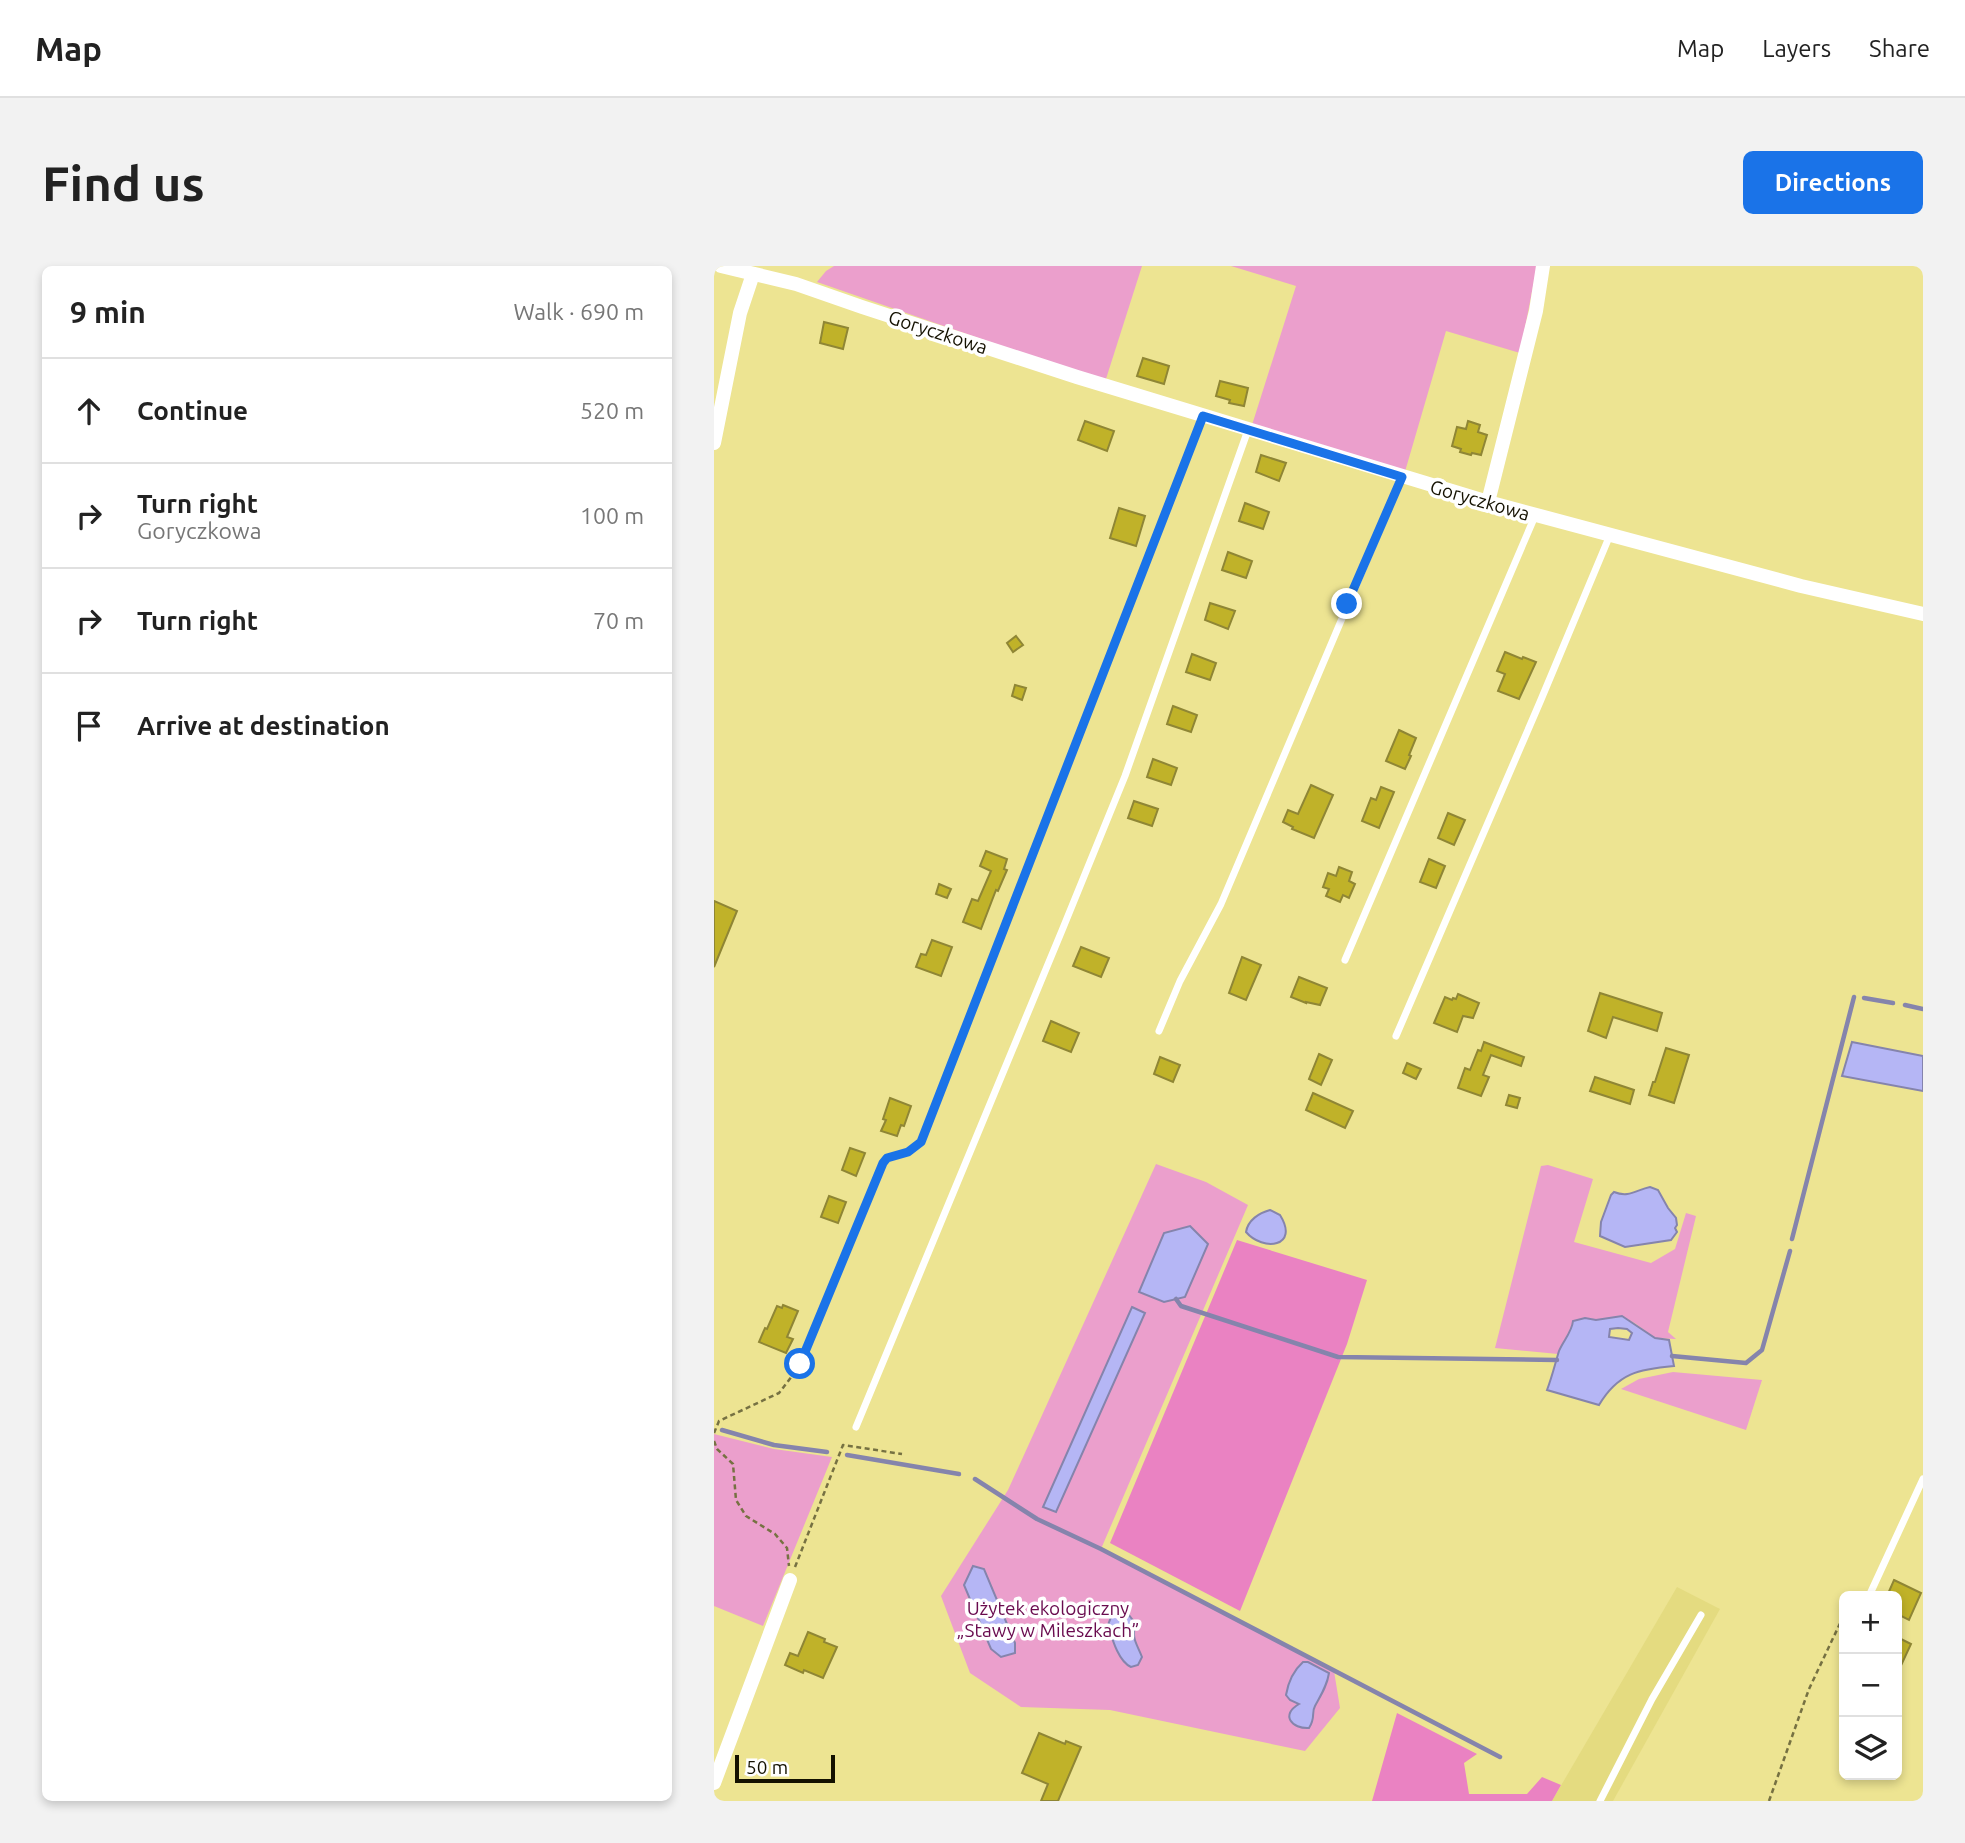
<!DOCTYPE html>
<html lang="en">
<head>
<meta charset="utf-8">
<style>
	:root { --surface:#fff; --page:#f2f2f2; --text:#222; --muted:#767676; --line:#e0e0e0; --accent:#1a73e8 }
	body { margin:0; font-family:Ubuntu,sans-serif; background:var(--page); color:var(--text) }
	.controls { position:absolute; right:21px; bottom:21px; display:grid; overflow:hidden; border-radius:10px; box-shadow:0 4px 10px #0003 }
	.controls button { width:63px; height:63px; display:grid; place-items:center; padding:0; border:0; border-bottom:2px solid var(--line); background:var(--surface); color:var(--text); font:35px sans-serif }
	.scale { position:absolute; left:21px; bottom:18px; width:100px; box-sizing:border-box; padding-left:7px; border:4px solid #141100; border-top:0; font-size:19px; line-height:24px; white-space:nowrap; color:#141100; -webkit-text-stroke:5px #fff; paint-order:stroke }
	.stop { position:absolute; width:21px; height:21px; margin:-16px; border:5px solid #1a73e8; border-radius:50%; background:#fff }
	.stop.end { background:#1a73e8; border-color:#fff; box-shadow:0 2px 7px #0008 }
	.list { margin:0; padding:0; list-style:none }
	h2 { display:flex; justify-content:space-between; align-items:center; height:91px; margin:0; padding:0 28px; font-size:30px }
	h2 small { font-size:23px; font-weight:400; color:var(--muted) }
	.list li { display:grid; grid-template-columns:46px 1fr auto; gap:21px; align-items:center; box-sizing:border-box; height:105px; padding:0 28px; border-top:2px solid var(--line) }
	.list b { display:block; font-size:26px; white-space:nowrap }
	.list p { margin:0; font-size:23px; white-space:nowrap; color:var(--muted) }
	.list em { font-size:23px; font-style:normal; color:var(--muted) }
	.icon { flex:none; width:38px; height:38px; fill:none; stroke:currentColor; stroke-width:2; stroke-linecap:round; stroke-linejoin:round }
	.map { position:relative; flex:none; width:1209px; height:1535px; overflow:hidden; border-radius:10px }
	header { display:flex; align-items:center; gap:42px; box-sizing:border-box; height:98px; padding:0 35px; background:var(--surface); border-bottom:2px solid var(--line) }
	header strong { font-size:33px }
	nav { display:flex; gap:38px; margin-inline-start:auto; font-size:24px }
	.intro { display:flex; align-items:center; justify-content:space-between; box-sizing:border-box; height:168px; padding:0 42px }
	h1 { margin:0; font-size:49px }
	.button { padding:18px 32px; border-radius:10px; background:var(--accent); color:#fff; font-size:24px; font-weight:700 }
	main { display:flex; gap:42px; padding:0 42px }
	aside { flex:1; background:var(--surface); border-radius:10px; box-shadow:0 4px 10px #0003 }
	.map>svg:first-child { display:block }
	.built { fill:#e4db80 }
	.green { fill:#eb9fcc }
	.forest { fill:#ea82c2 }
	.water { fill:#b5b6f5; stroke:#8584ac; stroke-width:2; fill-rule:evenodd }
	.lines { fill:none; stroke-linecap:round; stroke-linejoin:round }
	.stream { stroke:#8584ac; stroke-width:4.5 }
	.building { fill:#c0b229; stroke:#8f8635; stroke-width:2 }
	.path { stroke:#767142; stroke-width:2.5; stroke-dasharray:5 3.5; stroke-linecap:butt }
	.service { stroke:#fff; stroke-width:7 }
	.minor { stroke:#fff; stroke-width:14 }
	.route { stroke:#1a73e8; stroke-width:9 }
	.labels { text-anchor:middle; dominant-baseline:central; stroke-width:7; stroke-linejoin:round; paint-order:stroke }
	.street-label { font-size:19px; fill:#141100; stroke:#fff }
	.park-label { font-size:19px; fill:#690b4e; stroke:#fff }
</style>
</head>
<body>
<header>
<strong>Map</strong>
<nav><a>Map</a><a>Layers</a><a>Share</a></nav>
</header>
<div class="intro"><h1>Find us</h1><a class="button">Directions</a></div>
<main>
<aside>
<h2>9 min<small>Walk · 690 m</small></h2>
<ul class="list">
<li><svg class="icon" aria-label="ahead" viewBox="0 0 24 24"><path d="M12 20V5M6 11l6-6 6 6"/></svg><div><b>Continue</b></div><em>520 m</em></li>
<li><svg class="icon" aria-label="right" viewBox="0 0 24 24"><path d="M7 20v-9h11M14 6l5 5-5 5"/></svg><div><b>Turn right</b><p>Goryczkowa</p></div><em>100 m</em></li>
<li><svg class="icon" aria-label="right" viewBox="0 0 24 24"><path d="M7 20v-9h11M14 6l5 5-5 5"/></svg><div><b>Turn right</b></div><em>70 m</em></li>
<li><svg class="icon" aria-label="arrive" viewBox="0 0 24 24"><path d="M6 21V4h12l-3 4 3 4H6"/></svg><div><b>Arrive at destination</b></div></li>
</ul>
</aside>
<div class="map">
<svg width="1209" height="1535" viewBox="0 0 1209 1535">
	<rect width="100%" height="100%" fill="#ede492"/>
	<path class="built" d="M963 1321 1006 1343 899 1535H838Z"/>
	<g class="green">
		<path d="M120 0H428L391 116 103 16 112 5Z"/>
		<path d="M517 0H823L806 87 732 65 690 209 538 159 582 20Z"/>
		<path d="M442 898 492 916 534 939 387 1283 620 1405 626 1442 591 1485 396 1444 307 1441 256 1407 227 1330 294 1224Z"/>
		<path d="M834 899 879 913 860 976 937 997 961 983 972 947 982 950 954 1066 962 1073 941 1072 922 1058 908 1050 882 1054 871 1052C858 1063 851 1072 844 1088L781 1082 827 900Z"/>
		<path d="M959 1106 1048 1114 1032 1164 907 1123 925 1113Z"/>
		<path d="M0 1168 60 1183 118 1191 49 1360 0 1340Z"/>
	</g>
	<g class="forest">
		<path d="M523 974 653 1014 633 1078 526 1345 396 1277Z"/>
		<path d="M683 1447 763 1488 750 1497 755 1528H813L828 1511 847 1519 838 1535H658Z"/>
	</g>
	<g class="water">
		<path d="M1138 776 1209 790V825L1128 810Z"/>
		<path d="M936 921 944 924 954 942 962 952 963 959 961 962 963 966 957 974 911 981 886 970 887 956 897 929 900 926C915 932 922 924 936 921Z"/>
		<path d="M556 944 566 949C586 981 549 986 532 966 534 954 545 947 556 944Z"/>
		<path d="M476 960 494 978 471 1031 450 1036 425 1026 450 967Z"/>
		<path d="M418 1041 431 1047 342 1246 329 1241Z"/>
		<path d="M908 1050 941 1072 955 1074 960 1100C925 1103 904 1107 885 1139L833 1124C838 1111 841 1098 845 1085 849 1075 858 1066 859 1055L871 1052 882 1054ZM904 1062 913 1063 918 1067 915 1074 895 1071 896 1063Z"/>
		<path d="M259 1300 270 1303 301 1377V1387L287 1391 277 1383 250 1319Z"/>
		<path d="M406 1346 414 1348 421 1357C418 1374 422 1376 428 1391L424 1399 417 1401C404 1395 398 1372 394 1359L397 1351Z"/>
		<path d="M589 1396H594L615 1407C613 1420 607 1429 601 1440 597 1447 602 1451 595 1462 578 1463 566 1449 585 1438L576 1434 572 1429C574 1417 579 1405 589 1396Z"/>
	</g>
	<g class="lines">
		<g class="stream">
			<path d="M1150 732 1179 737"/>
			<path d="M1191 739 1209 743"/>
			<path d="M1078 973 1140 731"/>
			<path d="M462 1033 467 1040 624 1091 843 1094"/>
			<path d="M958 1090 1032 1097 1048 1084 1076 985"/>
			<path d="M8 1164 60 1179 113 1186"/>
			<path d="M133 1189 245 1208"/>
			<path d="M261 1213 323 1253 387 1283 786 1491"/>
		</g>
	</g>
	<g class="building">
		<path d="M110 56 134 62 129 83 106 77Z"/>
		<path d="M429 92 455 100 450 118 423 110Z"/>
		<path d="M506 115 534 122 530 140 515 137 516 134 502 130Z"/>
		<path d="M371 155 400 165 393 185 364 174Z"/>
		<path d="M754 155 766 159 764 166 773 169 767 189 758 187 757 189 746 186 747 183 738 180 743 161 752 163Z"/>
		<path d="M547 189 572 197 565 215 542 206Z"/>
		<path d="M531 237 555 246 549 263 525 255Z"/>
		<path d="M405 242 431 250 422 280 396 272Z"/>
		<path d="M514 286 538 295 532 312 508 304Z"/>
		<path d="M496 337 521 345 514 363 491 354Z"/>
		<path d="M302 370 309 379 299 386 293 377Z"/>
		<path d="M791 386 808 393 809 391 822 396 805 433 784 425 791 408 783 405Z"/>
		<path d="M478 388 502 397 496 414 472 406Z"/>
		<path d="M301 419 312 422 308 434 298 430Z"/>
		<path d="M459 440 483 449 477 466 453 458Z"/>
		<path d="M685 464 702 472 695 489 697 490 691 503 672 495Z"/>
		<path d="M439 493 463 502 457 519 433 511Z"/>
		<path d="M597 519 619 529 600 572 578 563 579 561 569 556 574 544 584 548Z"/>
		<path d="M667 521 680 526 665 562 648 555 657 532 662 534Z"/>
		<path d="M420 535 444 543 438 560 414 552Z"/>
		<path d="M734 547 751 554 740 579 724 572Z"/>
		<path d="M272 585 293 593 290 603 293 604 284 625 282 624 267 663 249 656 258 633 264 635 277 605 266 600Z"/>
		<path d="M715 593 731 600 722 622 706 616Z"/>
		<path d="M625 601 638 606 635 615 641 618 635 632 629 629 626 636 612 630 615 623 609 621 614 607 622 610Z"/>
		<path d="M225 618 237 623 233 632 222 628Z"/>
		<path d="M0 635 23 645 0 701Z"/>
		<path d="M218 674 238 681 227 710 202 701 207 688 212 689Z"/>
		<path d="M367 681 395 692 387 711 359 700Z"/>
		<path d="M528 691 547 699 532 734 515 727Z"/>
		<path d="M585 711 613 722 606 739 592 736V737L577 731Z"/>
		<path d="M886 727 948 747 943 765 899 751 892 772 874 765Z"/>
		<path d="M744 728 765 737 759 752 749 750 743 766 720 757 731 731 738 734 739 732 742 733Z"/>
		<path d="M337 755 365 767 357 786 329 775Z"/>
		<path d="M770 776 810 791 807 800 777 789 769 809 775 811 767 830 744 822 751 802 756 804 764 784 767 785Z"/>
		<path d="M952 782 975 789 960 837 935 829 939 816H941Z"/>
		<path d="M605 788 618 794 607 819 595 813Z"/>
		<path d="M446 791 466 799 459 816 440 808Z"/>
		<path d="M693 797 707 803 702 813 689 807Z"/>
		<path d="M881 811 920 824 916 838 876 825Z"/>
		<path d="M599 827 639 845 631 862 592 844Z"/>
		<path d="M795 829 806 832 803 842 792 839Z"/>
		<path d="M176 832 197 840 190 860 187 859 183 870 167 865 172 854 169 853Z"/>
		<path d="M136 882 151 887 142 910 128 904Z"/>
		<path d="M115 930 132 936 124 957 107 951Z"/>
		<path d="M69 1039 84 1045 73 1071 79 1073 72 1087 45 1076 51 1062 53 1063 63 1040 68 1042Z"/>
		<path d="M1180 1314 1207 1327 1195 1354 1183 1348V1330H1173Z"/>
		<path d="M94 1366 111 1373 110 1376 123 1381 109 1412 90 1404 89 1407 71 1399 76 1387 84 1390Z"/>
		<path d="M1183 1371 1197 1378 1183 1408Z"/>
		<path d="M325 1467 351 1478 352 1475 367 1481 344 1535H327L334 1518 308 1507Z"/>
	</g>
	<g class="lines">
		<g class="path">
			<path d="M0 1167 5 1155 65 1127 81 1106"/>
			<path d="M0 1175 3 1183 19 1198 22 1234 32 1250 61 1268 73 1282 75 1300"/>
			<path d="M81 1301 129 1179 188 1188"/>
			<path d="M1055 1535 1095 1423 1130 1349"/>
		</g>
		<g class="service">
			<path d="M631 694 821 250"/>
			<path d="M445 765 466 715 507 638 688 211"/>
			<path d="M682 770 826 436 896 269"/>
			<path d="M86 1098 169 897 173 892 194 886 207 876 489 150"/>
			<path d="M142 1161 349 662 411 510 534 164"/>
			<path d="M1155 1330 1209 1213"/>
			<path d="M886 1535 938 1433 987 1349"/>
		</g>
		<g class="minor">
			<path d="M7 0 82 18 148 41 363 111 774 236 1087 320 1209 348"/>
			<path d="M0 177 26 47 39 8"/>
			<path d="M774 236 822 45 829 0"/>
			<path d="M0 1517 76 1314"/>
		</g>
	</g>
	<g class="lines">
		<path class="route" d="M86 1098 169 897 173 892 194 886 207 876 489 150 688 211 633 338"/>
	</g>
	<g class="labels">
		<g class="street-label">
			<text transform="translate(224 66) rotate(18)">Goryczkowa</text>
			<text transform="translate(766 234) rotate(16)">Goryczkowa</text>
		</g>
		<g class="park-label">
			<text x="334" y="1342">Użytek ekologiczny<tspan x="334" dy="22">„Stawy w Mileszkach”</tspan></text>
		</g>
	</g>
</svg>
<div class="controls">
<button>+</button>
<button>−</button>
<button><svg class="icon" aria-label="layers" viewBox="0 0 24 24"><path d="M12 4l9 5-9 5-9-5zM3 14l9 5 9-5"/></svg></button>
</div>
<div class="scale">50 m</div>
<div class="stop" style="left:86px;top:1098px"></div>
<div class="stop end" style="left:633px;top:338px"></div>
</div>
</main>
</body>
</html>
